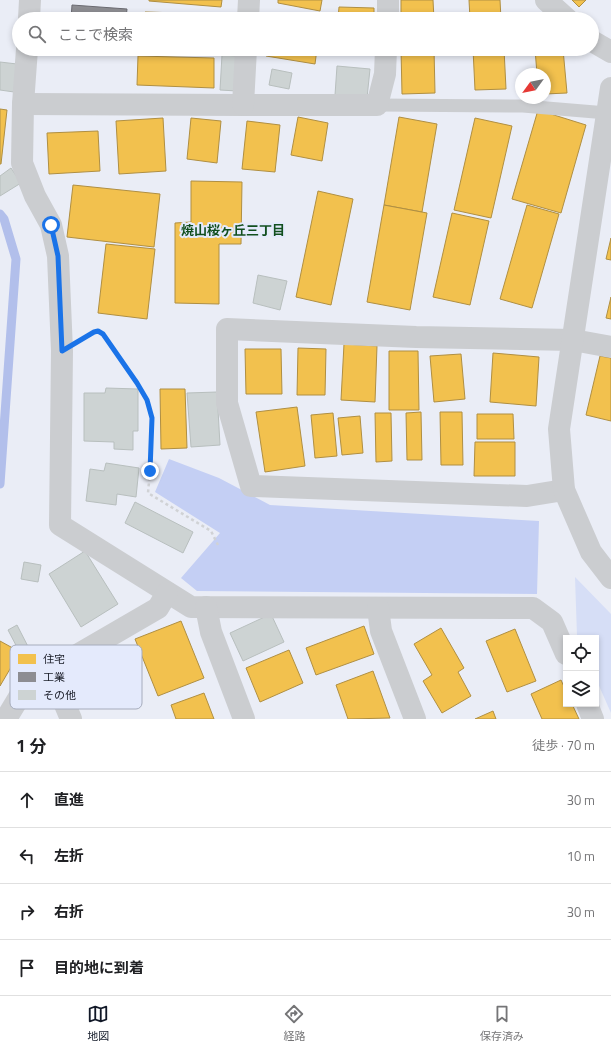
<!DOCTYPE html>
<html lang="ja">
<head>
<meta charset="utf-8">
<style>
	:root { --surface:#fff; --page:#f2f2f2; --text:#202124; --muted:#757577; --line:#e0e0e0; --accent:#111827 }
	body { margin:0; font-family:"Titillium Web","Noto Sans JP",sans-serif; background:var(--page); color:var(--text) }
	.controls { position:absolute; right:12px; bottom:12px; display:grid; overflow:hidden; border-radius:0px; box-shadow:0 2px 6px #0003 }
	.controls button { width:36px; height:36px; display:grid; place-items:center; padding:0; border:0; border-bottom:1px solid var(--line); background:var(--surface); color:var(--text); font:20px sans-serif }
	.compass { position:absolute; left:515px; top:68px; width:36px; height:36px; border-radius:50%; background:var(--surface); box-shadow:0 2px 6px #0003; rotate:237deg }
	.stop { position:absolute; width:12px; height:12px; margin:-9px; border:3px solid #1a73e8; border-radius:50%; background:#fff }
	.stop.end { background:#1a73e8; border-color:#fff; box-shadow:0 1px 4px #0008 }
	.list { margin:0; padding:0; list-style:none }
	h2 { display:flex; justify-content:space-between; align-items:center; height:52px; margin:0; padding:0 16px; font-size:17px }
	h2 small { font-size:13px; font-weight:400; color:var(--muted) }
	.list li { display:grid; grid-template-columns:26px 1fr auto; gap:12px; align-items:center; box-sizing:border-box; height:56px; padding:0 16px; border-top:1px solid var(--line) }
	.list b { display:block; font-size:15px; white-space:nowrap }
	.list em { font-size:13px; font-style:normal; color:var(--muted) }
	.icon { flex:none; width:22px; height:22px; fill:none; stroke:currentColor; stroke-width:2; stroke-linecap:round; stroke-linejoin:round }
	.map { position:relative; flex:none; width:611px; height:719px; overflow:hidden }
	.search { position:absolute; background:var(--surface); box-shadow:0 2px 6px #0003; left:12px; right:12px; top:12px; height:44px; display:flex; align-items:center; gap:10px; box-sizing:border-box; padding:0 14px; border-radius:22px; color:var(--muted); font-size:15px }
	.sheet { height:276px; background:var(--surface) }
	nav { display:flex; justify-content:space-around; align-items:center; box-sizing:border-box; height:56px; border-top:1px solid var(--line); background:var(--surface); font-size:11px; color:var(--muted) }
	nav a { display:grid; justify-items:center; gap:2px }
	nav .on { color:var(--accent) }
	.map>svg:first-child { display:block }
	.green { fill:#d6def6 }
	.forest { fill:#c4cff4 }
	.homes { fill:#f2c14e; stroke:#b08f42 }
	.industry { fill:#8d8d92; stroke:#6a6a71 }
	.lines { fill:none; stroke-linecap:round; stroke-linejoin:round }
	.stream { stroke:#b2bfeb; stroke-width:9 }
	.building { fill:#cdd3d3; stroke:#b8bfbe }
	.path { stroke:#d0d2d5; stroke-width:2.5; stroke-dasharray:3 3; stroke-linecap:butt }
	.service { stroke:#cbcdd0; stroke-width:13 }
	.minor { stroke:#cbcdd0; stroke-width:22 }
	.tertiary { stroke:#cbcdd0; stroke-width:22 }
	.route { stroke:#1a73e8; stroke-width:5 }
	.labels { text-anchor:middle; dominant-baseline:central; stroke-width:4; stroke-linejoin:round; paint-order:stroke }
	.neighbourhood-label { font-size:13px; font-weight:bold; fill:#124f1e; stroke:#e4eafc }
	.key { fill:#e4eafc; stroke:#a6acbc; stroke-width:1 }
	.key-label { font-size:11px; fill:#171a25 }
</style>
</head>
<body>
<div class="map">
<svg width="611" height="719" viewBox="0 0 611 719">
	<rect width="100%" height="100%" fill="#eaedf6"/>
	<path class="green" d="M575 577 611 614V713L596 679V638H578L577 636Z"/>
	<path class="forest" d="M169 459 219 478 270 505 539 521 537 594 197 591 181 578 220 533 155 492Z"/>
	<g class="homes">
		<path d="M149 0H222L221 7 149 1Z"/>
		<path d="M278 0H322L320 11 278 3Z"/>
		<path d="M401 0H433L434 19H401Z"/>
		<path d="M469 0H500L501 19H470Z"/>
		<path d="M572 0H586L579 7Z"/>
		<path d="M339 7 374 8V19H338Z"/>
		<path d="M145 12 215 14 214 19H145Z"/>
		<path d="M272 13 308 19H271Z"/>
		<path d="M267 49H317L315 64 266 56Z"/>
		<path d="M338 49H373V53L337 52Z"/>
		<path d="M401 49H434L435 93 402 94Z"/>
		<path d="M473 49H504L506 89 475 90Z"/>
		<path d="M535 49H563L567 93 545 94V74H537Z"/>
		<path d="M138 56 214 58V88L137 85Z"/>
		<path d="M0 109 7 110 1 164H0Z"/>
		<path d="M538 110 586 125 561 213 512 199Z"/>
		<path d="M298 117 328 123 322 161 291 155Z"/>
		<path d="M399 117 437 124 422 212 384 205Z"/>
		<path d="M163 118 166 171 119 174 116 121Z"/>
		<path d="M191 118 221 121 217 163 187 159Z"/>
		<path d="M475 118 512 126 491 218 454 210Z"/>
		<path d="M247 121 280 125 275 172 242 169Z"/>
		<path d="M98 131 100 171 49 174 47 133Z"/>
		<path d="M191 181 242 182 241 244H219V304L175 303V223L191 222Z"/>
		<path d="M73 185 160 194 154 247 67 237Z"/>
		<path d="M318 191 353 199 331 305 296 297Z"/>
		<path d="M384 205 427 213 410 310 367 302Z"/>
		<path d="M527 205 559 214 532 308 500 299Z"/>
		<path d="M452 213 489 221 470 305 433 297Z"/>
		<path d="M611 238V260L606 259Z"/>
		<path d="M106 244 155 249 147 319 98 313Z"/>
		<path d="M611 297V319L606 318Z"/>
		<path d="M344 344 377 346 375 402 341 400Z"/>
		<path d="M298 348 326 349 325 395H297Z"/>
		<path d="M245 349H281L282 394H246Z"/>
		<path d="M389 351H418L419 410H389Z"/>
		<path d="M493 353 539 357 536 406 490 402Z"/>
		<path d="M461 354 465 399 434 402 430 356Z"/>
		<path d="M600 356 611 358V421L586 415Z"/>
		<path d="M160 389H185L187 448 161 449Z"/>
		<path d="M297 407 305 466 265 472 256 412Z"/>
		<path d="M421 412 422 460H407L406 413Z"/>
		<path d="M440 412H462L463 465H441Z"/>
		<path d="M333 413 337 456 315 458 311 415Z"/>
		<path d="M375 413H391L392 461 376 462Z"/>
		<path d="M477 414H513L514 439H477Z"/>
		<path d="M360 416 363 453 342 455 338 418Z"/>
		<path d="M475 442H515V476H474Z"/>
		<path d="M181 621 204 678 158 696 135 639Z"/>
		<path d="M364 626 374 654 316 675 306 648Z"/>
		<path d="M441 628 464 668 458 672 471 696 442 713 423 681 432 675 414 644Z"/>
		<path d="M515 629 536 681 507 692 486 641Z"/>
		<path d="M0 641 20 652 0 686Z"/>
		<path d="M289 650 303 683 260 702 246 668Z"/>
		<path d="M373 671 390 718 348 719 336 685Z"/>
		<path d="M561 680 566 691V704H572L579 719H542L531 694Z"/>
		<path d="M204 693 214 719H176L171 705Z"/>
		<path d="M493 711 496 719H475Z"/>
	</g>
	<path class="industry" d="M72 5 127 9 126 19H71Z"/>
	<g class="lines">
		<path class="stream" d="M0 214 4 219 16 259 0 484"/>
	</g>
	<g class="building">
		<path d="M222 55 239 56 237 91 220 90Z"/>
		<path d="M0 62 17 64 14 92 0 90Z"/>
		<path d="M337 66 370 69 367 98 335 95Z"/>
		<path d="M272 69 292 73 289 89 269 85Z"/>
		<path d="M11 168 21 183 0 196V176Z"/>
		<path d="M258 275 287 281 280 310 253 303Z"/>
		<path d="M106 388 138 389V431H133V450L114 449V442L84 441V393H105Z"/>
		<path d="M217 392 220 445 191 447 187 393Z"/>
		<path d="M106 463 139 468 136 497 117 494 116 505 86 501 90 469 104 471Z"/>
		<path d="M135 502 193 532 183 553 125 523Z"/>
		<path d="M85 551 118 604 81 627 49 574Z"/>
		<path d="M24 562 41 565 38 582 21 579Z"/>
		<path d="M271 614 284 642 243 661 230 633Z"/>
		<path d="M17 625 39 668 30 672 8 630Z"/>
	</g>
	<g class="lines">
		<path class="path" d="M88 335C94 331 97 330 103 334L137 383 147 400 152 418 150 471 148 493 211 531 218 545"/>
		<path class="service" d="M377 105 523 106 607 113"/>
		<g class="minor">
			<path d="M388 0V19"/>
			<path d="M546 0 567 19"/>
			<path d="M29 19 30 0"/>
			<path d="M248 19 249 0"/>
			<path d="M592 41 611 52"/>
			<path d="M27 49 23 104 22 163 35 196 51 225 58 256 62 351 60 525 191 607 533 608 552 622 566 654"/>
			<path d="M23 104 243 105H377L385 74 386 49"/>
			<path d="M243 105 246 49"/>
			<path d="M564 490 527 496 251 486 227 403V329L416 337 573 340 611 347"/>
			<path d="M206 607 211 632 244 719"/>
			<path d="M378 608 381 631 415 719"/>
			<path d="M51 671 71 719"/>
			<path d="M587 704 593 719"/>
			<path d="M6 719 21 694 34 680 158 608 167 593"/>
		</g>
		<path class="tertiary" d="M611 88 559 429 564 490 591 552 611 578"/>
	</g>
	<g class="lines">
		<path class="route" d="M51 225 58 256 62 351 94 332 98 331 103 334 137 383 147 400 152 418 150 471"/>
	</g>
	<g class="labels">
		<g class="neighbourhood-label">
			<text x="233" y="230">焼山桜ヶ丘三丁目</text>
		</g>
	</g>
	<rect x="10" y="645" width="132" height="64" rx="6" class="key"/>
	<rect x="18" y="654" width="18" height="10" fill="#f2c14e"/>
	<rect x="18" y="672" width="18" height="10" fill="#8d8d92"/>
	<rect x="18" y="690" width="18" height="10" fill="#cdd3d3"/>
	<g class="key-label">
		<text x="43" y="663">住宅</text>
		<text x="43" y="681">工業</text>
		<text x="43" y="699">その他</text>
	</g>
</svg>
<div class="controls">
<button><svg class="icon" aria-label="locate" viewBox="0 0 24 24"><circle cx="12" cy="12" r="6"/><path d="M12 2v4M12 18v4M2 12h4M18 12h4"/></svg></button>
<button><svg class="icon" aria-label="layers" viewBox="0 0 24 24"><path d="M12 4l9 5-9 5-9-5zM3 14l9 5 9-5"/></svg></button>
</div>
<svg class="compass" viewBox="-18 -18 36 36"><path d="M0-13l5 13h-10z" fill="#e53935"/><path d="M0 13l5-13h-10z" fill="#757577"/></svg>
<div class="stop" style="left:51px;top:225px"></div>
<div class="stop end" style="left:150px;top:471px"></div>
<div class="search"><svg class="icon" aria-label="search" viewBox="0 0 24 24"><circle cx="10" cy="10" r="6"/><path d="M15 15l6 6"/></svg>ここで検索</div>
</div>
<section class="sheet">
<h2>1 分<small>徒歩 · 70 m</small></h2>
<ul class="list">
<li><svg class="icon" aria-label="ahead" viewBox="0 0 24 24"><path d="M12 20V5M6 11l6-6 6 6"/></svg><div><b>直進</b></div><em>30 m</em></li>
<li><svg class="icon" aria-label="left" viewBox="0 0 24 24"><path d="M17 20v-9H6M10 6l-5 5 5 5"/></svg><div><b>左折</b></div><em>10 m</em></li>
<li><svg class="icon" aria-label="right" viewBox="0 0 24 24"><path d="M7 20v-9h11M14 6l5 5-5 5"/></svg><div><b>右折</b></div><em>30 m</em></li>
<li><svg class="icon" aria-label="arrive" viewBox="0 0 24 24"><path d="M6 21V4h12l-3 4 3 4H6"/></svg><div><b>目的地に到着</b></div></li>
</ul>
</section>
<nav>
<a class="on"><svg class="icon" aria-label="map" viewBox="0 0 24 24"><path d="M3 6l6-2 6 2 6-2v14l-6 2-6-2-6 2zM9 4v14M15 6v14"/></svg>地図</a>
<a><svg class="icon" aria-label="directions" viewBox="0 0 24 24"><path d="M12 3l9 9-9 9-9-9zM9 14v-3h6M13 9l2 2-2 2"/></svg>経路</a>
<a><svg class="icon" aria-label="saved" viewBox="0 0 24 24"><path d="M7 4h10v16l-5-4-5 4z"/></svg>保存済み</a>
</nav>
</body>
</html>
